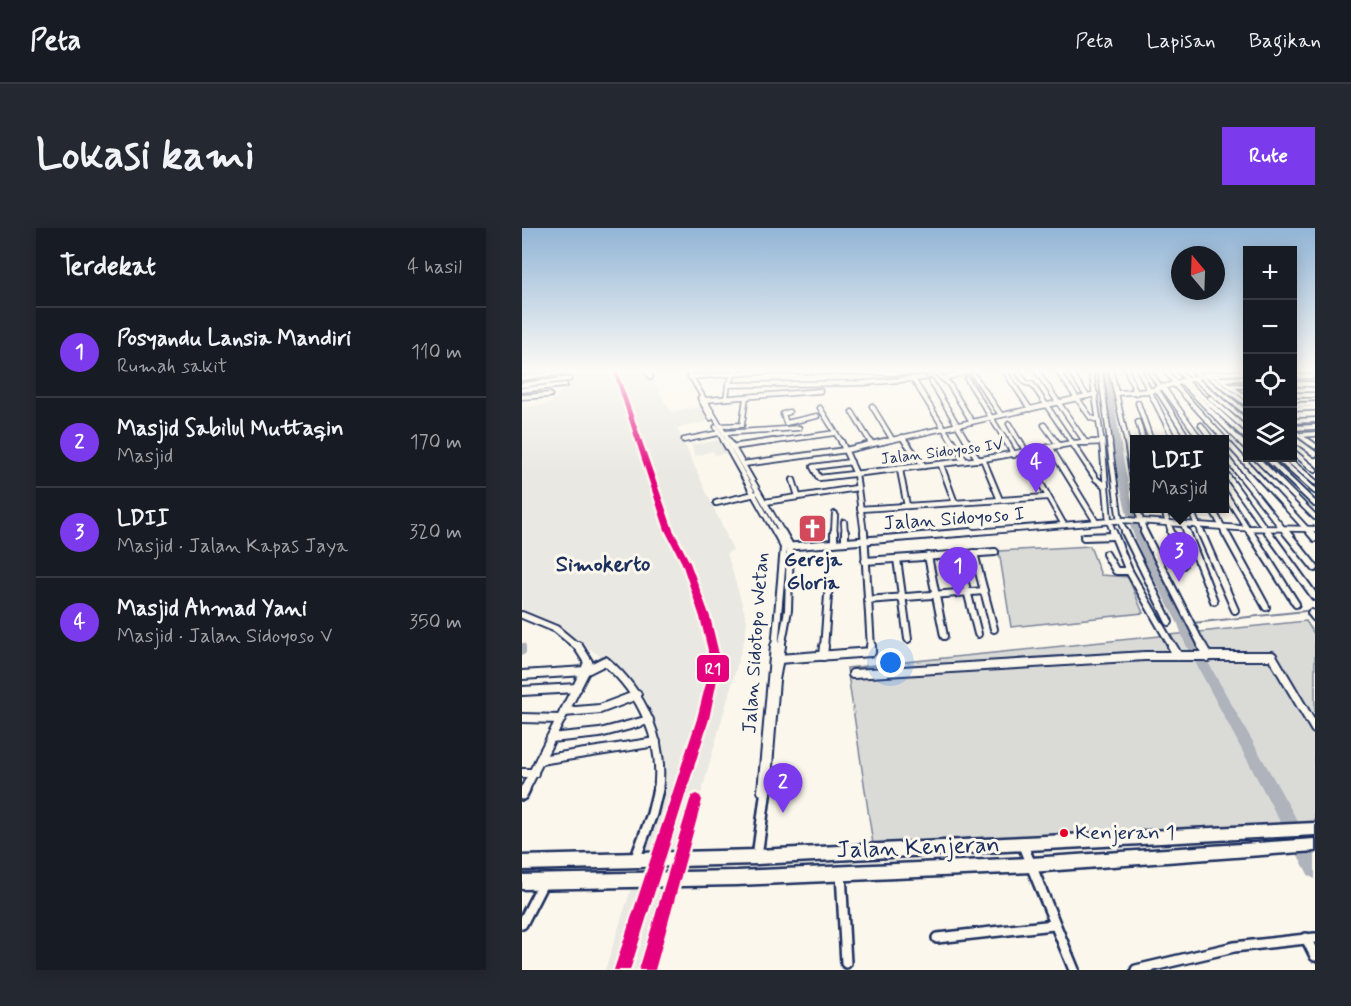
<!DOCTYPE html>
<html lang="id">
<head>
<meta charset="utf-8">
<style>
	:root { --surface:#171b24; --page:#242831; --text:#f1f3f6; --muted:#9ea1a6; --line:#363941; --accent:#7c3aed }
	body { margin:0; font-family:Mynerve,sans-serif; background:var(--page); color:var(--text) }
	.controls { position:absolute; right:18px; top:18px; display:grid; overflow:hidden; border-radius:0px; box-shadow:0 3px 15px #0003 }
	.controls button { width:54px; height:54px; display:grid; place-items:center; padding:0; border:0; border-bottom:2px solid var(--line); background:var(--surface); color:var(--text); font:30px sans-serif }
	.compass { position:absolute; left:649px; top:18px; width:54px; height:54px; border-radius:50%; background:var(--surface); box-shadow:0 3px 15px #0003; rotate:341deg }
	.you { position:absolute; left:369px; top:435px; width:21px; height:21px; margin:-15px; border:4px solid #fff; border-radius:50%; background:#1a73e8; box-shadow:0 0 0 9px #1a73e833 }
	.badge { display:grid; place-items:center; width:39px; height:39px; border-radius:50%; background:var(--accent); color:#fff; font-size:20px; font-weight:700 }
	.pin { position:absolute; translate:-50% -50px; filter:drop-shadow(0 2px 3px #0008) }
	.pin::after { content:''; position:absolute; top:32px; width:21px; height:18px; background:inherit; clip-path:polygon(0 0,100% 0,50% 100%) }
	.popup { position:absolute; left:608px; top:207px; width:99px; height:78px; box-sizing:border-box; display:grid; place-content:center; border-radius:0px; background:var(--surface); filter:drop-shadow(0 2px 4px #0005); font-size:20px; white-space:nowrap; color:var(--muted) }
	.popup b { font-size:22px; color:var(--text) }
	.popup::after { content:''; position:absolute; left:50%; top:100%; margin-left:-12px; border:12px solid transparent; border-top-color:var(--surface) }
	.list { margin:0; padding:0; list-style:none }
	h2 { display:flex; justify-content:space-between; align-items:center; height:78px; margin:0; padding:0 24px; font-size:26px }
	h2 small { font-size:20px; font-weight:400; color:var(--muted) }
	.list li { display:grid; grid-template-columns:39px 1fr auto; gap:18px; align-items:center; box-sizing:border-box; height:90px; padding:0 24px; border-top:2px solid var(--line) }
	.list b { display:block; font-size:22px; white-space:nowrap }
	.list p { margin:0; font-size:20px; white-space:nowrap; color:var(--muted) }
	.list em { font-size:20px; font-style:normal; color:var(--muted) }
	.icon { flex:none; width:33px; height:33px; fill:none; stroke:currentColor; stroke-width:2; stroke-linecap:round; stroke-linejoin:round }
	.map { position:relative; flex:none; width:793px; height:742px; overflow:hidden; border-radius:0px }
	header { display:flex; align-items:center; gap:36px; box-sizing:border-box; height:84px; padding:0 30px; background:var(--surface); border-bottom:2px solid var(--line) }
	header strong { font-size:28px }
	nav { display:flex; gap:33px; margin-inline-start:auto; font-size:21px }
	.intro { display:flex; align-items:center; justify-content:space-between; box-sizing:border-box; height:144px; padding:0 36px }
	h1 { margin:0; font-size:42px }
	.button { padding:15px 27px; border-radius:0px; background:var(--accent); color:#fff; font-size:21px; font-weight:700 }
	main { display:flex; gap:36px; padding:0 36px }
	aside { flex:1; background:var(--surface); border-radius:0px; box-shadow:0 3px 15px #0003 }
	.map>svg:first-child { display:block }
	.built { fill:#eae8e2 }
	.green { fill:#dadad7; stroke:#7a849a; stroke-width:1.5 }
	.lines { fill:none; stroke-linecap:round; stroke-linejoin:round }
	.stream { stroke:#747e96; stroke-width:2 }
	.canal { stroke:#afb3bb; stroke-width:8 }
	.river { fill:#afb3bb; fill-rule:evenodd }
	.minor-far4-casing { stroke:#1b2f5e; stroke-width:7 }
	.minor-far3-casing { stroke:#1b2f5e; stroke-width:8 }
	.minor-far2-casing { stroke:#1b2f5e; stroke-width:10 }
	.minor-far1-casing { stroke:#1b2f5e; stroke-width:12 }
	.minor-casing { stroke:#1b2f5e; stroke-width:14 }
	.highway-casing { stroke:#1b2f5e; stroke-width:5 }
	.minor-far4 { stroke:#fbf7ec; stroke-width:4 }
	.minor-far3 { stroke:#fbf7ec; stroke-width:4.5 }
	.minor-far2 { stroke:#fbf7ec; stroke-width:6 }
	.minor-far1 { stroke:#fbf7ec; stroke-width:8 }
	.minor { stroke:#fbf7ec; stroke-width:9 }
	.highway { fill:#fbf7ec; fill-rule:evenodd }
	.rail-1-casing { stroke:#fbf7ec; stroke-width:5 }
	.rail-1 { fill:#e5007d; fill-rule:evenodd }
	.bus-dot { fill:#e4002b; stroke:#fbf7ec; stroke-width:2 }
	.labels { text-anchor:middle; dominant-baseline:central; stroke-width:6; stroke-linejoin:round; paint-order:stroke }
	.far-street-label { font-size:16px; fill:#1b2f5e; stroke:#fbf7ec }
	.street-label { font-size:20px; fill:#1b2f5e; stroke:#fbf7ec }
	.poi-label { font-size:20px; font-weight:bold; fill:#1b2f5e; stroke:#fbf7ec }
	.near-bus-label { font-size:21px; fill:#1b2f5e; stroke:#fbf7ec; text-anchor:start }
	.quarter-label { font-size:22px; font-weight:bold; fill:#1b2f5e; stroke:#fbf7ec }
	.near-street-label { font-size:24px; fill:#1b2f5e; stroke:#fbf7ec }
	.line-badge { stroke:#fbf7ec; stroke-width:2 }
	.badge-label { font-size:16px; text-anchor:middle; font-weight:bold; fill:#fff }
</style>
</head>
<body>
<header>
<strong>Peta</strong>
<nav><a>Peta</a><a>Lapisan</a><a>Bagikan</a></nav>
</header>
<div class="intro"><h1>Lokasi kami</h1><a class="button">Rute</a></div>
<main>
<aside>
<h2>Terdekat<small>4 hasil</small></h2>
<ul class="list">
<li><span class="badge">1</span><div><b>Posyandu Lansia Mandiri</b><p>Rumah sakit</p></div><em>110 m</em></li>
<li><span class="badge">2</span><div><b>Masjid Sabilul Muttaqin</b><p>Masjid</p></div><em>170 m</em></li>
<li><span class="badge">3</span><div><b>LDII</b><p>Masjid · Jalan Kapas Jaya</p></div><em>320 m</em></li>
<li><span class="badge">4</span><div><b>Masjid Ahmad Yani</b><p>Masjid · Jalan Sidoyoso V</p></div><em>350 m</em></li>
</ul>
</aside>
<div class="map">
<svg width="793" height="742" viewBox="0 0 793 742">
	<rect width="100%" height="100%" fill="#fbf7ec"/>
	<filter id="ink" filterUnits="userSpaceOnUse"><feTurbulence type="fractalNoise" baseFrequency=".0167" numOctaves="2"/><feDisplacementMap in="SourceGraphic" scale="12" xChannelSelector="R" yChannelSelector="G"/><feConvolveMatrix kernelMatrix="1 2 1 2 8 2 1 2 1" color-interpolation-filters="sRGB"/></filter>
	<g filter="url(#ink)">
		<g class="built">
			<path d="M59 142H124L149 184 180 178 188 193 155 200 211 322 205 325 225 393 223 409 163 623 118 624 137 570 135 507 125 473 112 455 98 441 63 418 36 401 0 386V179L27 176Z"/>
			<path d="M198 212 204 225 193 227 191 223 173 228 169 217Z"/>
			<path d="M154 657 129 742H83L110 658Z"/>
		</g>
		<g class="green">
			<path d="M568 318 579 347 606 349 621 385 489 399 477 323Z"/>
			<path d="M784 393 793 407V596L351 616 325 440Z"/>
		</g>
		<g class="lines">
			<path class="stream" d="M671 395 793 382"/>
			<path class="canal" d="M0 419V423"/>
			<path class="river" d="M581 142H587C596 190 602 256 618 298 634 338 660 373 674 413L793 624V651L787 648 662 413 656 396 620 329 607 295 597 254Z"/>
			<defs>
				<g id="minor-far4">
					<path d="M124 142 129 149"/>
					<path d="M165 142 208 215"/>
					<path d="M411 142 427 156 450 194"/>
					<path d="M482 142 508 181"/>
					<path d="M494 142 504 155 510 156 550 215"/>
					<path d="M514 142 564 215"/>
					<path d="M535 142 569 190 576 192"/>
					<path d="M547 142 565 168"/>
					<path d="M549 142 570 143"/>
					<path d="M569 142 580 215"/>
					<path d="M578 142 588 215"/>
					<path d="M589 142 605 215"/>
					<path d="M605 142 614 165"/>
					<path d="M617 142 652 212"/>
					<path d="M627 142 638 159"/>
					<path d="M642 142 653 154"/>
					<path d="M656 142 665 152"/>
					<path d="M671 142 726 186"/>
					<path d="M770 143 793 142"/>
					<path d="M0 145 21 142"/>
					<path d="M690 145 726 171"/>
					<path d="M451 146 479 187"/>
					<path d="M684 146 726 177"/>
					<path d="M168 149 254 143 373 145 412 143"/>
					<path d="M770 149 793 148"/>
					<path d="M0 150 41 144"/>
					<path d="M672 150 726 195"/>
					<path d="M391 151 431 215"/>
					<path d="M421 151 449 142"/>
					<path d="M445 151 485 215"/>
					<path d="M697 151 726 150"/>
					<path d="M409 153 446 215"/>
					<path d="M659 153 720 215"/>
					<path d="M663 153 726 211"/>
					<path d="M651 155 706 215"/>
					<path d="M770 156H793"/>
					<path d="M0 157 47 151"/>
					<path d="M206 157 342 155 402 150"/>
					<path d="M640 158 679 212"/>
					<path d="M708 158H726"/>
					<path d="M634 160 667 212"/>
					<path d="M0 162 43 157"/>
					<path d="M595 165 627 163 687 146 726 144"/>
					<path d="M770 167H793"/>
					<path d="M0 169 28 167"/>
					<path d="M178 170 189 190"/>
					<path d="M204 170 206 157 214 142"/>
					<path d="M688 170 726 203"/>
					<path d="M183 172 298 163"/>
					<path d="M616 175 629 212"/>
					<path d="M770 177 793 176"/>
					<path d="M350 178 370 211"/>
					<path d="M298 180 320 215"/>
					<path d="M770 181 793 180"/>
					<path d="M267 184 261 186 264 195 295 188"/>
					<path d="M330 184 349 215"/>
					<path d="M770 193 793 192"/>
					<path d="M616 194 621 212"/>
					<path d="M487 196 498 215"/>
					<path d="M522 197 535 215"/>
					<path d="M679 197 690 212"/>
					<path d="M198 198 220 197 224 169"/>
					<path d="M194 199 203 215"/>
					<path d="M770 200 793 199"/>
					<path d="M770 202 788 215"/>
					<path d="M202 205 277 200"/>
					<path d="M779 207 793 206"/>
					<path d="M380 209 384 215"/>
					<path d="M770 210 777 215"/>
					<path d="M162 212 197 205"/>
					<path d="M241 215 313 205"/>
					<path d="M356 215 574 166"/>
					<path d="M555 215 580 214"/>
				</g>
				<g id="minor-far3">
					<path d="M202 213 254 306"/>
					<path d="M207 213 261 306"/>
					<path d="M319 213 334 246 342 306"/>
					<path d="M348 213 350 216"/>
					<path d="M383 213 402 238"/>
					<path d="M431 213 443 233"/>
					<path d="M445 213 456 232"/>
					<path d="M484 213 492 227"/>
					<path d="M498 213 504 224"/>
					<path d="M534 213 537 218"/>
					<path d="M549 213 574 251 583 258"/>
					<path d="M580 213 587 293 592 306"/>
					<path d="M587 213 598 293 604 306"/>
					<path d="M605 213 612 260"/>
					<path d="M704 213 789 306"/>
					<path d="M718 213 726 221"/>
					<path d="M775 213 793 226"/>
					<path d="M786 213 793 218"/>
					<path d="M210 219 252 213"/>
					<path d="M528 219 574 294"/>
					<path d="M770 223 793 242"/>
					<path d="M502 225 542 297"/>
					<path d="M702 227 765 306"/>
					<path d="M734 230 793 289"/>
					<path d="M745 230 793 276"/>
					<path d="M756 230 793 263"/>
					<path d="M764 230 793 254"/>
					<path d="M461 231 478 272"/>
					<path d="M329 234 291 239 297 250 461 231 551 215 580 214"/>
					<path d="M221 236 324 222 363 213"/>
					<path d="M419 237 433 275"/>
					<path d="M378 242 385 278"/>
					<path d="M702 243 747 306"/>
					<path d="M271 252 276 268"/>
					<path d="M702 264 729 306"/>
					<path d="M243 274 335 260"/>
					<path d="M194 275 233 266"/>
					<path d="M615 280 623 306"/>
					<path d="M641 280 650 306"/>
					<path d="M655 280 665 306"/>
					<path d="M668 280 679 306"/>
					<path d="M690 280 704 306"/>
					<path d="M338 281 525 269"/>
					<path d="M322 294 323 306"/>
					<path d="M312 306 313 286"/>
					<path d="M430 306 603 292 717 300 793 301"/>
				</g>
				<g id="minor-far2">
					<path d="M323 304V314"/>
					<path d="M342 304 349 420"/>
					<path d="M591 304 607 343 651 420"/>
					<path d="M603 304 647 394"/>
					<path d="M622 304 681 420"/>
					<path d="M649 304 661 337"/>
					<path d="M665 304 692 373"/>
					<path d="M679 304 713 382"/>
					<path d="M703 304 744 379"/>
					<path d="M728 304 774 376"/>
					<path d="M746 304 793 369"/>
					<path d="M764 304 793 340"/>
					<path d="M788 304 793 310"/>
					<path d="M562 309 592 308"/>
					<path d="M312 315V304"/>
					<path d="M262 319 449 304"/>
					<path d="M452 325 472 401"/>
					<path d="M584 326 594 343H607"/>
					<path d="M436 327 456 406"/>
					<path d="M406 328 422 408"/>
					<path d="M375 331 386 411"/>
					<path d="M343 333 473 324"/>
					<path d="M345 372 462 363"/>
					<path d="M789 385 793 390"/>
					<path d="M0 387 34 401 57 420"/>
					<path d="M253 420 262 319 254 304"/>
					<path d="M259 420 266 382 268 318 260 304"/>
					<path d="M302 420 307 354"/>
				</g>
				<g id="minor-far1">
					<path d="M650 418 656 428"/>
					<path d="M680 418 686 429"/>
					<path d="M301 428 302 418"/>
					<path d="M257 431 349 424V418"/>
					<path d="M331 446 623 428H750L793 501"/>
					<path d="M0 447 63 443 83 433C120 464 143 514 136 563"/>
					<path d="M0 463 55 460"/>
					<path d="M42 484 78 481 115 467"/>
					<path d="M0 490 39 491"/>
					<path d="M29 510 78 505 127 492"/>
					<path d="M18 532 134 514"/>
					<path d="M0 545H12"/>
					<path d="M2 563 62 445 66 434 56 418"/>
					<path d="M240 563 253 418"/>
					<path d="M244 563 253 452 259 418"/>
				</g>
				<g id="minor">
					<path d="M0 567 3 561"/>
					<path d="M500 615 552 742"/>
					<path d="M235 629 244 561"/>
					<path d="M113 632 130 586 136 561"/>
					<path d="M319 645 324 735"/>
					<path d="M0 696 21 655"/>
					<path d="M415 710 532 697"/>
					<path d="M784 710 793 728"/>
					<path d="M122 742 149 652"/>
					<path d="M614 742 712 719 793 710"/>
				</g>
				<g id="highway">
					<path d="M793 595V607L235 636 0 642V628L235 622Z"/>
					<path d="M793 611V623L509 644 215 657 0 661V647L215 643 509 630Z"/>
				</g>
			</defs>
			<use href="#minor-far4" class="minor-far4-casing"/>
			<use href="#minor-far3" class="minor-far3-casing"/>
			<use href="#minor-far2" class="minor-far2-casing"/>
			<use href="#minor-far1" class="minor-far1-casing"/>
			<use href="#minor" class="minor-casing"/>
			<use href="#highway" class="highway-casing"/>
			<use href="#minor-far4" class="minor-far4"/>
			<use href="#minor-far3" class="minor-far3"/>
			<use href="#minor-far2" class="minor-far2"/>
			<use href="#minor-far1" class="minor-far1"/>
			<use href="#minor" class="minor"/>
			<use href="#highway" class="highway"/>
			<defs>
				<g id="rail-1">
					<path d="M91 142H95L151 302 168 335 188 389 196 422V447L187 491 108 742H92L175 491 186 447V422L178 389 160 335 143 302Z"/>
					<path d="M174 566 178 568 180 572 133 742H117L168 572 170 568Z"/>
				</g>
			</defs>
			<use href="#rail-1" class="rail-1-casing"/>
			<use href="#rail-1" class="rail-1"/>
		</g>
	</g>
	<linearGradient id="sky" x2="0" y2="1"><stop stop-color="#91b4d6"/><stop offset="0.58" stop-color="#fdfbf6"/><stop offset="1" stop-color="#fdfbf6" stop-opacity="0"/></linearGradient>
	<rect width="793" height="246" fill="url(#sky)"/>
	<defs>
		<symbol id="church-square" viewBox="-11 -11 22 22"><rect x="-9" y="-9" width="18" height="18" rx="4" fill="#d1495b" stroke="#fbf7ec"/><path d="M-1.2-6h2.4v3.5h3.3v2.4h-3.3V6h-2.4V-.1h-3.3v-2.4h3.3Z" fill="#fff"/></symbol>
	</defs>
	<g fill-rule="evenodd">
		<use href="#church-square" x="274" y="284" width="33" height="33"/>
	</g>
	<circle class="bus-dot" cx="542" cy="605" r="5"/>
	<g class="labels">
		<g class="far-street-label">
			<text transform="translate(420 224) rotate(-7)">Jalan Sidoyoso IV</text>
		</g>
		<g class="street-label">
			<text transform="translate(432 291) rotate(-4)">Jalan Sidoyoso I</text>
			<text transform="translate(234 415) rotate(-86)">Jalan Sidotopo Wetan</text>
		</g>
		<g class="poi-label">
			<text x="291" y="332">Gereja<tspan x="291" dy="23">Gloria</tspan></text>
		</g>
		<g class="near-bus-label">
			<text x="553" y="605">Kenjeran 1</text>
		</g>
		<g class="quarter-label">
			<text x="81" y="337">Simokerto</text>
		</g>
		<g class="near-street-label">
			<text transform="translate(396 620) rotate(-2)">Jalan Kenjeran</text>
		</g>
	</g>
	<rect class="line-badge" x="174" y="426" width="34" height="29" rx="6" fill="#e5007d"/>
	<g class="badge-label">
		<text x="191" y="446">R1</text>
	</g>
</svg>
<div class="controls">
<button>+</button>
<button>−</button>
<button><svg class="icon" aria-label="locate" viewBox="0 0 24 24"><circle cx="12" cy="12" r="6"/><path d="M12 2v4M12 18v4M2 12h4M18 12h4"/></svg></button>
<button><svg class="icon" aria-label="layers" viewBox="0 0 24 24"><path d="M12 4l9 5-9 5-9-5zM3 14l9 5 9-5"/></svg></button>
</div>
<svg class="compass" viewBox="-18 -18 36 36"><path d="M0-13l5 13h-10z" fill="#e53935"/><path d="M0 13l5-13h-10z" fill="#9ea1a6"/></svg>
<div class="you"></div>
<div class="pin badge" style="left:436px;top:369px">1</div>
<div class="pin badge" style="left:261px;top:585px">2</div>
<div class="pin badge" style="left:657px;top:354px">3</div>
<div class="popup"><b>LDII</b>Masjid</div>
<div class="pin badge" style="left:514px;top:265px">4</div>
</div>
</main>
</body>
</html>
